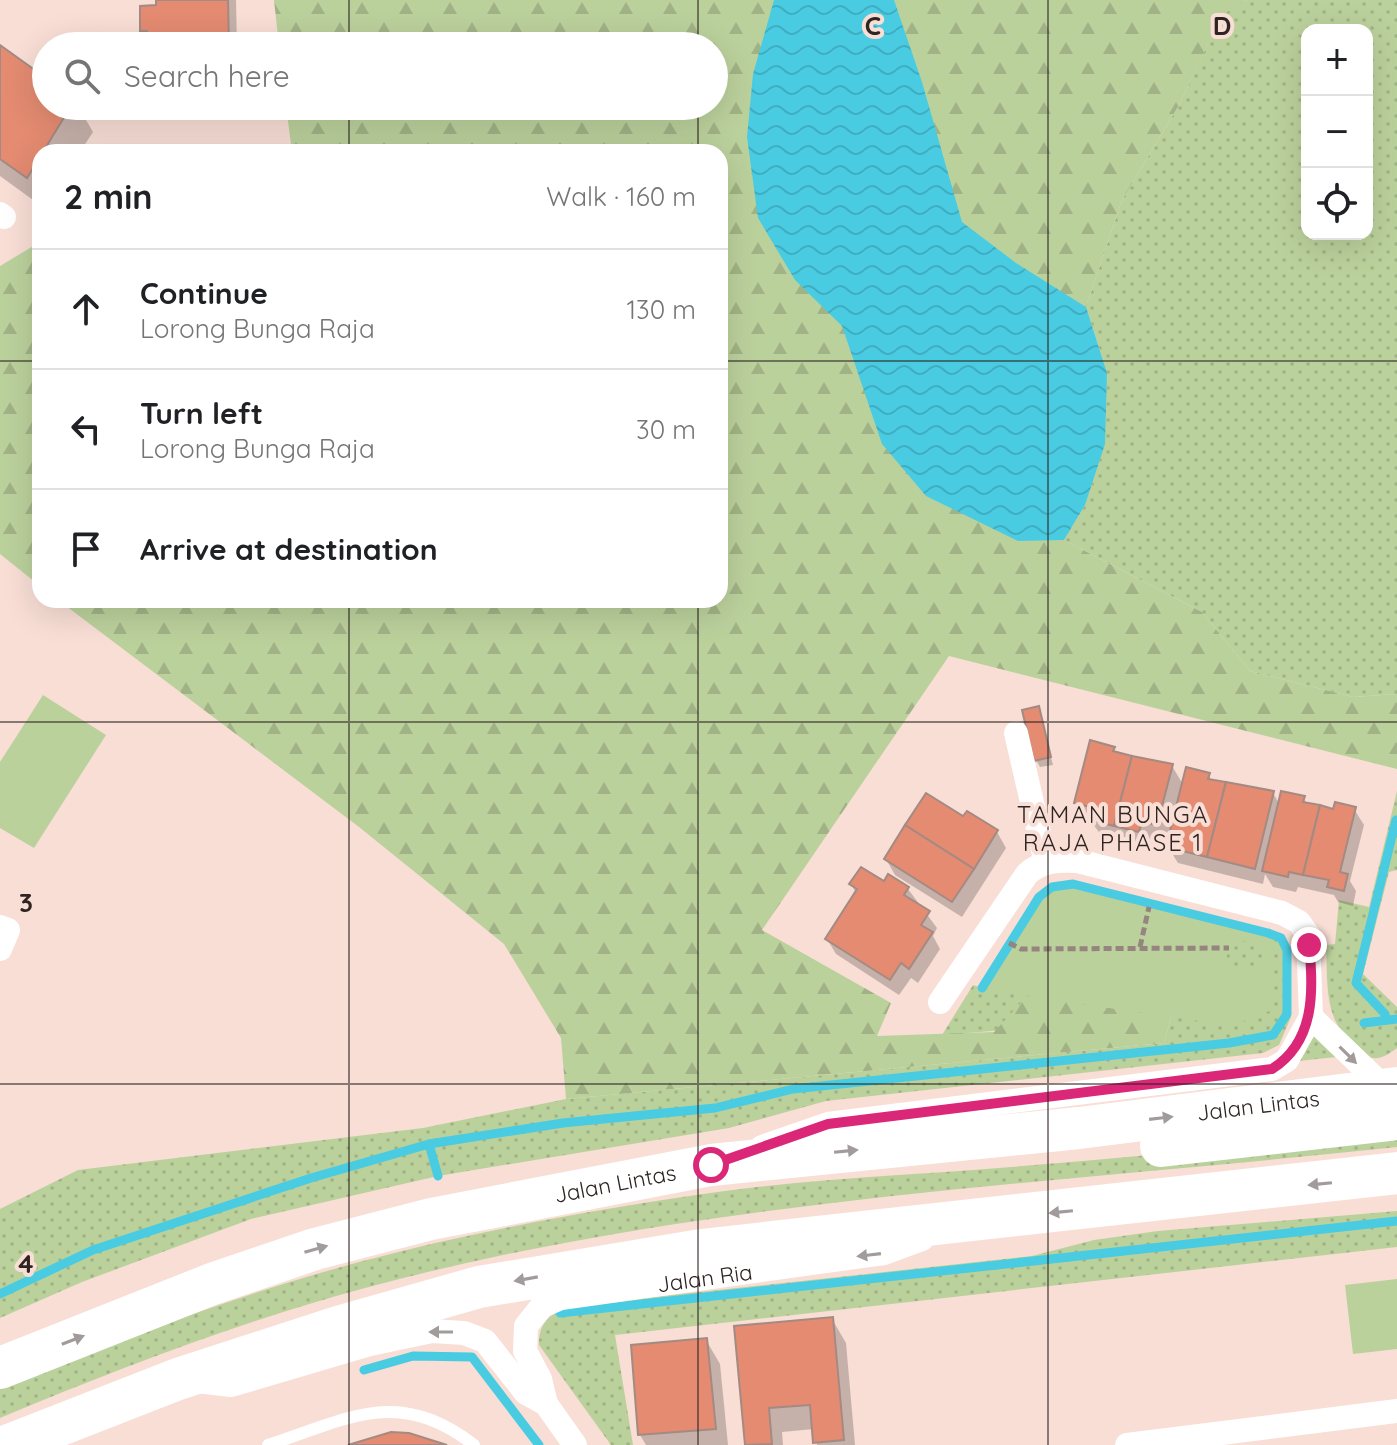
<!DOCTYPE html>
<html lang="en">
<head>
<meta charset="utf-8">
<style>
	:root { --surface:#fff; --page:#f2f2f2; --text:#202124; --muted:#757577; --line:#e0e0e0 }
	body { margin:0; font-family:Quicksand,sans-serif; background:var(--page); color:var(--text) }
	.controls { position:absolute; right:24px; top:24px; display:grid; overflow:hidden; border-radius:16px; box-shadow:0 8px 32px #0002 }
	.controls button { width:72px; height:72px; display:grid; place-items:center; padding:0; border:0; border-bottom:2px solid var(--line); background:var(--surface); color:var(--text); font:40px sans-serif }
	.stop { position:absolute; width:24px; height:24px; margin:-18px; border:6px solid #db2777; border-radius:50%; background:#fff }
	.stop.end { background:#db2777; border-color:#fff; box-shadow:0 2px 8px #0008 }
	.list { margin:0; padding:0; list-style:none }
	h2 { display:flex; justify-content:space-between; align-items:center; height:104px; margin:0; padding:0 32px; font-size:34px }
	h2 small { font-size:26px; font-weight:400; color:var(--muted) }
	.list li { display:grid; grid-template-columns:52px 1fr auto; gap:24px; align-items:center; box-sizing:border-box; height:120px; padding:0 32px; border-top:2px solid var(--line) }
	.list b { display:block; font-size:30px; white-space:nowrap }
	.list p { margin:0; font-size:26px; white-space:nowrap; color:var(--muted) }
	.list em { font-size:26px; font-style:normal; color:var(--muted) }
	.icon { flex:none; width:44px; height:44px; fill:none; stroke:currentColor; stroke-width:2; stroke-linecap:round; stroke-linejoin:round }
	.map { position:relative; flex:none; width:1397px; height:1445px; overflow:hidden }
	.search { position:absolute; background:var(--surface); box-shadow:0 8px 32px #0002; left:32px; top:32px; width:696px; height:88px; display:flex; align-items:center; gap:20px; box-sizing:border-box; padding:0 28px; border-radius:44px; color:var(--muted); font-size:30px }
	.panel { position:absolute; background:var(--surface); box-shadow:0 8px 32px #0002; left:32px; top:144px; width:696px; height:464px; border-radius:24px }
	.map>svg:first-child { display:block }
	.grass { fill:url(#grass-dots); fill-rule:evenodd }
	.forest { fill:url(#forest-firs) }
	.park { fill:#bbd19c; fill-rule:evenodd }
	.water { fill:url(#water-waves) }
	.shadow { fill:#0003 }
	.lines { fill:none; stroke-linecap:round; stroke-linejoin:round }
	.stream { stroke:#49cbe2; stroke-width:9 }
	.building { fill:#e48b71; stroke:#a38a83; stroke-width:2 }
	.path { stroke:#96847e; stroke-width:5; stroke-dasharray:8 4; stroke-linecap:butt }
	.service { stroke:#fff; stroke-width:12 }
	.minor { stroke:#fff; stroke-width:24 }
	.trunk { stroke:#fff; stroke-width:42 }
	.oneway { fill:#a19c9b }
	.route { stroke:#db2777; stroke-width:10 }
	.grid { fill:none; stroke:#2e2421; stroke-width:2; stroke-opacity:0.55 }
	.labels { text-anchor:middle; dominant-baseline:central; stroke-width:8; stroke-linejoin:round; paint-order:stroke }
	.street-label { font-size:22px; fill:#2e2421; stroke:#f8ded5 }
	.neighbourhood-label { font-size:24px; letter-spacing:2px; fill:#2e2421; stroke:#f8ded5 }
	.grid-label { font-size:26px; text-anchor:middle; font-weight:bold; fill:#2e2421; stroke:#f8ded5; stroke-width:8; stroke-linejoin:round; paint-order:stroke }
</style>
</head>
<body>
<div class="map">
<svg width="1397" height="1445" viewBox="0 0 1397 1445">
	<defs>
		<pattern id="grass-dots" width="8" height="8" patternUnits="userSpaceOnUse" patternTransform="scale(2)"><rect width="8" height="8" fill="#bbd19c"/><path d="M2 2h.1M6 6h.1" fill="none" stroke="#a1b386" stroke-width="1.8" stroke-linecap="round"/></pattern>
		<pattern id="forest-firs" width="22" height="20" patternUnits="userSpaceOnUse" patternTransform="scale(2)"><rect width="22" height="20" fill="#bbd19c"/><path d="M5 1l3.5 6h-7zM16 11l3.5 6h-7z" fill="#a1b386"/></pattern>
		<pattern id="water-waves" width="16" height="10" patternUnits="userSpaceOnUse" patternTransform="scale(2)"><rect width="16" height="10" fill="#49cbe2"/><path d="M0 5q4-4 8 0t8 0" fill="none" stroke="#40aec2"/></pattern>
	</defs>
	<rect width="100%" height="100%" fill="#f8ded5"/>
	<g class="grass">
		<path d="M1247 0H1397V694L1353 697 1250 671 1202 612 1064 540 1085 505 1107 373 1086 307 1122 200 1179 105 1222 14ZM1307 30H1367V234H1307Z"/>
		<path d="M1397 791V870L1389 872 1363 974 1397 1007V1048C1382 1059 1373 1063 1358 1050 1323 1020 1328 988 1326 945L1335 944 1339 900 1369 907Z"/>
		<path d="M1073 884 1281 938 1287 950V1014L1291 1017 1279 1045 1263 1053 826 1101 729 1128 438 1176 251 1219 82 1282 0 1318V1209L78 1170 423 1128 566 1099 1164 1043 1171 1017 942 1035 973 985 982 988 1039 897 1052 887Z"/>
		<path d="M1312 1030 1337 1057 1298 1061Z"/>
		<path d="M1397 1130V1147C1056 1184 697 1198 365 1288 240 1322 120 1368 0 1418V1387C118 1340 237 1295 359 1262 479 1230 603 1208 725 1191 821 1178 916 1175 1011 1167 1140 1157 1268 1143 1397 1130Z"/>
		<path d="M1397 1211V1247L615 1335 633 1445H611L539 1345C538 1319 556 1309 580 1305L1032 1256 1094 1240 1158 1231Z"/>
	</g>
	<g class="forest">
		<path d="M274 0H1247L1222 15 1179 105 1122 200 1086 307 1107 373 1105 444 1085 505 1064 540 1202 612 1250 671 1353 697 1397 694V769L949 656 762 930 891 1003 877 1036 994 1032 1027 996 1171 1017 1164 1043 566 1099 561 1038 504 944 359 827 58 600H720V152H292L286 106H714V46H279Z"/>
		<path d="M40 242V586L0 554V266Z"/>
	</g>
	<g class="park">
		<path d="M43 695 106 735 34 848 0 828V762Z"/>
		<path d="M1072 887 1270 936 1272 1010 1232 1026 983 989 1045 894 1053 889ZM1232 938 1265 946 1258 972 1225 963Z"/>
		<path d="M1397 1279V1349L1353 1354 1345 1285Z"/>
	</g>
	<path class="water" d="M774 0H894L922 82 962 222 1016 263 1086 307 1107 373 1105 444 1085 505 1064 540 1018 541 926 496 882 444 842 326 795 280 758 218 747 137 753 74Z"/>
	<g class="shadow">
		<path d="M158 0H236L237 46H150L142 31 158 7Z"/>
		<path d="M0 48 46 80V106H78L93 132 80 152H40V205L0 176Z"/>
		<path d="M1038 708 1053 765 1040 767 1036 760Z"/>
		<path d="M1113 748 1117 754 1172 766 1184 786 1208 774 1212 781 1273 793 1280 805 1304 798 1307 805 1335 811 1354 809 1364 825 1350 881 1356 891 1353 906 1338 902 1334 895 1298 887 1296 892 1273 887 1265 874 1263 884 1178 863 1168 847 1170 841 1151 837 1148 847 1102 836 1076 802Z"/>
		<path d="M963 819 997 832 1006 848 962 917 895 875 886 859Z"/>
		<path d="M851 884 908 889 937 928 933 936 940 949 918 983 911 978 899 995 836 954 827 939 856 893Z"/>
		<path d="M832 1319 846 1343 855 1445H817L814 1429 782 1432 783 1445H747L736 1327Z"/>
		<path d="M706 1340 720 1364 728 1445H646L640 1435Z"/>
	</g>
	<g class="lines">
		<g class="stream">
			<path d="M1386 1020 1385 1014 1356 983 1396 820"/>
			<path d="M1364 1023 1397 1019"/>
			<path d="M429 1144 563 1123 715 1108 793 1089 1229 1043 1273 1035 1287 1014V950L1281 938 1268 933 1073 884 1052 887 1039 897 982 988"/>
			<path d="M0 1294 93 1250 311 1178 429 1144 438 1176"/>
			<path d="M560 1313 1397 1221"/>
			<path d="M364 1370 413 1356 472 1357 539 1445"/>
		</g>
	</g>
	<g class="building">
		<path d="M156 0H228L229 46H148L147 31H140V6L156 5Z"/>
		<path d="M0 45 46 78V106H71L27 178 0 159Z"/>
		<path d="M1039 706 1051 757 1034 761 1022 710Z"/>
		<path d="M1090 740 1115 747 1113 751 1132 756 1114 826 1091 820 1094 808 1074 803Z"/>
		<path d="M1132 756 1173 764 1157 825 1142 822 1139 832 1114 826Z"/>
		<path d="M1186 767 1210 773 1208 779 1226 782 1207 857 1166 847Z"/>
		<path d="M1226 782 1274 791 1255 869 1207 857Z"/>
		<path d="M1281 791 1305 796 1303 802 1320 805 1303 875 1289 872 1288 877 1262 871Z"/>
		<path d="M926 793 963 816 967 811 998 830 974 869 905 825Z"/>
		<path d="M1335 802 1356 807 1340 872 1348 874 1344 891 1327 887 1329 880 1303 875 1320 805 1333 809Z"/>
		<path d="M905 825 974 869 952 902 884 859Z"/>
		<path d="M861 867 884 881 888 874 909 887 904 895 930 911 921 925 933 932 909 969 901 963 890 980 825 939 857 889 849 884Z"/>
		<path d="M833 1317 844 1440 813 1443 810 1405 769 1408 772 1444 745 1445 734 1326Z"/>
		<path d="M707 1338 716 1429 638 1435 631 1345Z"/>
		<path d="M391 1432 409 1433 447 1445H348Z"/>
	</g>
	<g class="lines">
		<g class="path">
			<path d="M1009 943 1021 949 1229 948"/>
			<path d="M1140 947 1149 907"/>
		</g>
		<path class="service" d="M268 1445C348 1419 399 1386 474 1445"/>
		<g class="minor">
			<path d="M0 214 4 217"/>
			<path d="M1016 733 1046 863"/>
			<path d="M0 927 8 930 0 949"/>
			<path d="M1311 1017 1387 1090"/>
			<path d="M762 1147 828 1124 1272 1069 1287 1060 1311 1017 1308 935 1299 922 1282 913 1078 861C1059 860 1042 860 1027 874L940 1002"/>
			<path d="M197 1381 231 1385 370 1344 432 1331 464 1333 485 1341 526 1393 546 1404"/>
			<path id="s1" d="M575 1445 546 1404 540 1379 525 1351 526 1326 542 1306 561 1298 884 1253 922 1239"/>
			<path d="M1127 1445 1397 1411"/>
		</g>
		<g class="trunk">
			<path d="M1161 1146 1397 1119"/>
			<path id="s2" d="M0 1368 212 1284 315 1249 431 1219 711 1165 1079 1128 1397 1088"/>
			<path d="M9 1445 178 1379 338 1327 479 1287 701 1250 1397 1173"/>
		</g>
	</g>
	<defs><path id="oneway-solid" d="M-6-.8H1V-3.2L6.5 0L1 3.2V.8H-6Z" transform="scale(2)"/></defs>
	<g class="oneway">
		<use href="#oneway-solid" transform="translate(1348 1055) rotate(45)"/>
		<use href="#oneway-solid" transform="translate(1161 1118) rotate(-7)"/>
		<use href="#oneway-solid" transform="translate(846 1151) rotate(-6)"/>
		<use href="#oneway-solid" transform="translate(1320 1184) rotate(174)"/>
		<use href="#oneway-solid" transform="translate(1061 1212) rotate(174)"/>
		<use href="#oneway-solid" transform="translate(316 1249) rotate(-16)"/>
		<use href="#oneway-solid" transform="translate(869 1255) rotate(173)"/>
		<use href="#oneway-solid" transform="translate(526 1279) rotate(170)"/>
		<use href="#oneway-solid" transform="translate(441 1332) rotate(-180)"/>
		<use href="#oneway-solid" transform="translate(73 1340) rotate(-21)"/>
	</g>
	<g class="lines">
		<path class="route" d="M711 1165 828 1124 1272 1069C1315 1042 1314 991 1309 945"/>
	</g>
	<path class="grid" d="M349 0V46M698 0V46M1048 0V1445M349 106V152M698 106V152M0 361H40M720 361H1397M349 600V1445M698 600V1445M0 722H1397M0 1084H1397"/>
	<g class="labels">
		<g class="street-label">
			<text stroke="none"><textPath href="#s2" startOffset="1292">Jalan Lintas</textPath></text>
			<text stroke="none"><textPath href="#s2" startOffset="644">Jalan Lintas</textPath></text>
			<text stroke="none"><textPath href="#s1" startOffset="324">Jalan Ria</textPath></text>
		</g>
		<g class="neighbourhood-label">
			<text x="1113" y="814">TAMAN BUNGA<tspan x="1113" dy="28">RAJA PHASE 1</tspan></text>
		</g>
	</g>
	<g class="grid-label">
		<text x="873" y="35">C</text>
		<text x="1222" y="35">D</text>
		<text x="26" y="912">3</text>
		<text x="26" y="1273">4</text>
	</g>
</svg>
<div class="controls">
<button>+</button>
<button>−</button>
<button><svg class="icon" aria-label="locate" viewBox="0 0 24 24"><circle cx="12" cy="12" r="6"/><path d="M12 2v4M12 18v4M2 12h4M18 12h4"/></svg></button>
</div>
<div class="stop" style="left:711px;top:1165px"></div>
<div class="stop end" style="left:1309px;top:945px"></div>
<div class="search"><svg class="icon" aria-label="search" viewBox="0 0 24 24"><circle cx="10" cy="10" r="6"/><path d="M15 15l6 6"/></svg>Search here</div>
<section class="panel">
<h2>2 min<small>Walk · 160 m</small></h2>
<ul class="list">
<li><svg class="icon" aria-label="ahead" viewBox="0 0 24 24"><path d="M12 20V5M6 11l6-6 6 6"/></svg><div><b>Continue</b><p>Lorong Bunga Raja</p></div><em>130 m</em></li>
<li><svg class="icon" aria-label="left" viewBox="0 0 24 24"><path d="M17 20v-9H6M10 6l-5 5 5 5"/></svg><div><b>Turn left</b><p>Lorong Bunga Raja</p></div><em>30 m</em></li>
<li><svg class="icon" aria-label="arrive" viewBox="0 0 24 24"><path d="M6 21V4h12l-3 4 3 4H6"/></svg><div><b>Arrive at destination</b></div></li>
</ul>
</section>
</div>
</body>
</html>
